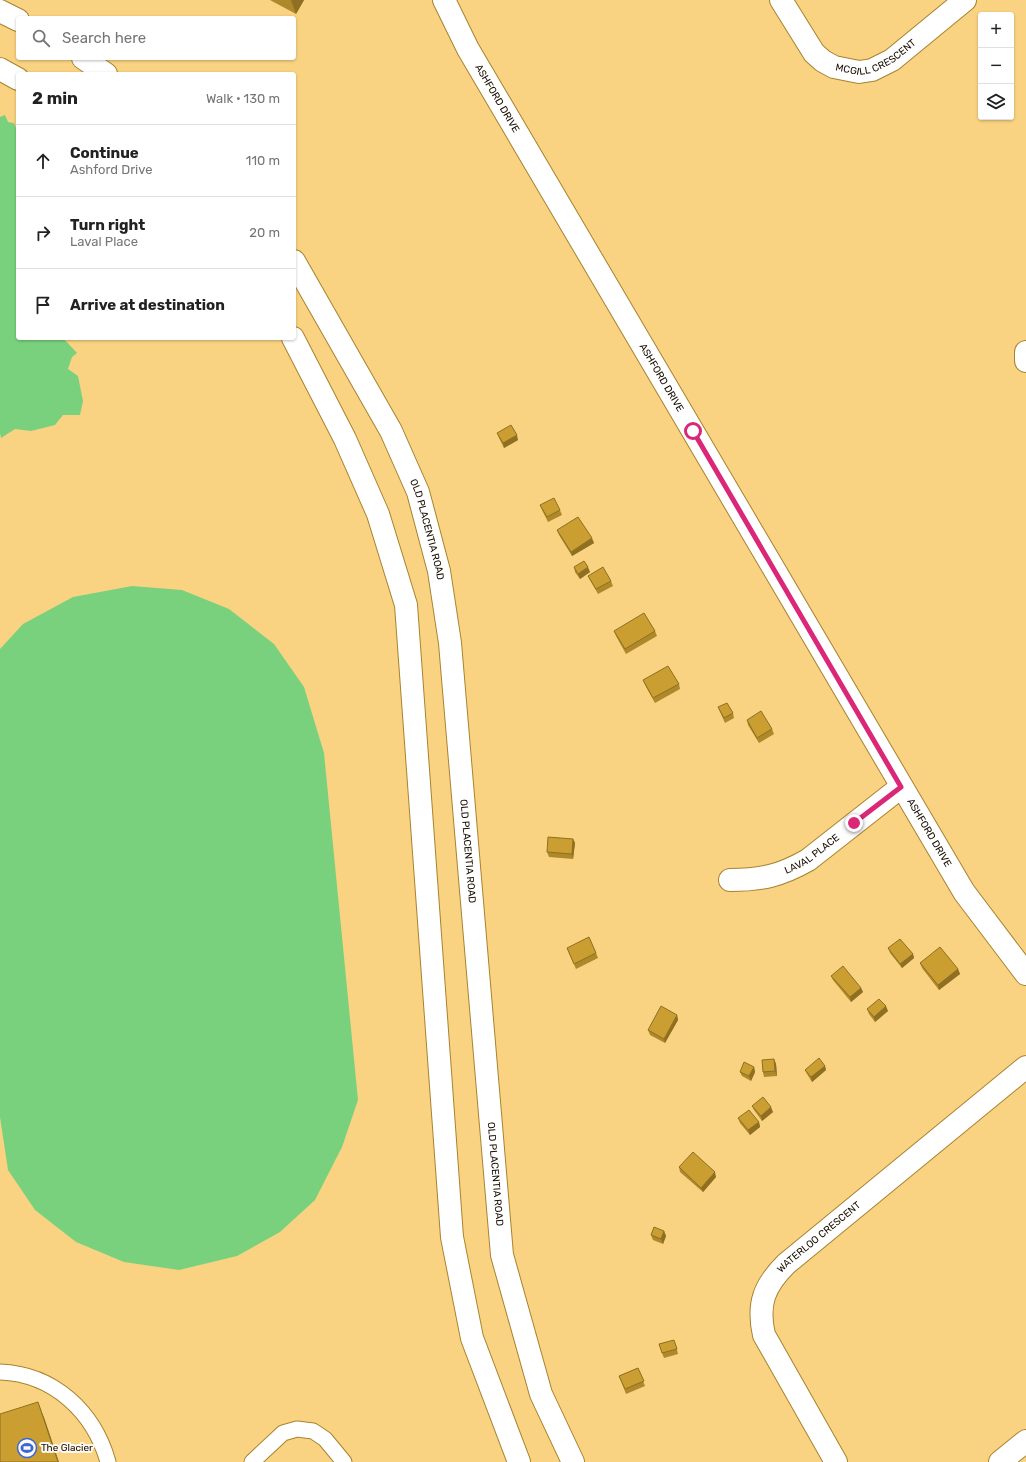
<!DOCTYPE html>
<html lang="en">
<head>
<meta charset="utf-8">
<style>
	:root { --surface:#fff; --page:#f2f2f2; --text:#222; --muted:#767676; --line:#e0e0e0 }
	body { margin:0; font-family:Rubik,sans-serif; background:var(--page); color:var(--text) }
	.controls { position:absolute; right:12px; top:12px; display:grid; overflow:hidden; border-radius:4px; box-shadow:0 1px 3px #0004 }
	.controls button { width:36px; height:36px; display:grid; place-items:center; padding:0; border:0; border-bottom:1px solid var(--line); background:var(--surface); color:var(--text); font:20px sans-serif }
	.stop { position:absolute; width:12px; height:12px; margin:-9px; border:3px solid #db2777; border-radius:50%; background:#fff }
	.stop.end { background:#db2777; border-color:#fff; box-shadow:0 1px 4px #0008 }
	.list { margin:0; padding:0; list-style:none }
	h2 { display:flex; justify-content:space-between; align-items:center; height:52px; margin:0; padding:0 16px; font-size:17px }
	h2 small { font-size:13px; font-weight:400; color:var(--muted) }
	.list li { display:grid; grid-template-columns:26px 1fr auto; gap:12px; align-items:center; box-sizing:border-box; height:72px; padding:0 16px; border-top:1px solid var(--line) }
	.list b { display:block; font-size:15px; white-space:nowrap }
	.list p { margin:0; font-size:13px; white-space:nowrap; color:var(--muted) }
	.list em { font-size:13px; font-style:normal; color:var(--muted) }
	.icon { flex:none; width:22px; height:22px; fill:none; stroke:currentColor; stroke-width:2; stroke-linecap:round; stroke-linejoin:round }
	.map { position:relative; flex:none; width:1026px; height:1462px; overflow:hidden }
	.search { position:absolute; background:var(--surface); box-shadow:0 1px 3px #0004; left:16px; top:16px; width:280px; height:44px; display:flex; align-items:center; gap:10px; box-sizing:border-box; padding:0 14px; border-radius:4px; color:var(--muted); font-size:15px }
	.panel { position:absolute; background:var(--surface); box-shadow:0 1px 3px #0004; left:16px; top:72px; width:280px; height:268px; border-radius:4px }
	.map>svg:first-child { display:block }
	.green { fill:#79d17d }
	.lines { fill:none; stroke-linecap:round; stroke-linejoin:round }
	.lane-casing { stroke:#a78330; stroke-width:17 }
	.street-casing { stroke:#a78330; stroke-width:24 }
	.secondary-casing { stroke:#a78330; stroke-width:24 }
	.lane { stroke:#fff; stroke-width:15 }
	.street { stroke:#fff; stroke-width:22 }
	.secondary { stroke:#fff; stroke-width:22 }
	.wall { fill:#af882b }
	.shaded-wall { fill:#8e6f23 }
	.building { fill:#cb9e32; stroke:#8e6f23 }
	.route { stroke:#db2777; stroke-width:5 }
	.labels { text-anchor:middle; dominant-baseline:central; stroke-width:4; stroke-linejoin:round; paint-order:stroke }
	.street-label { font-size:10px; fill:#180d00; stroke:#fdf9f1 }
	.poi-label { font-size:10px; fill:#180d00; stroke:#fdf9f1; text-anchor:start }
</style>
</head>
<body>
<div class="map">
<svg width="1026" height="1462" viewBox="0 0 1026 1462">
	<rect width="100%" height="100%" fill="#f9d382"/>
	<g class="green">
		<path d="M5 115 8 122 14 123 18 133V338H63L77 353 72 357 68 369 78 376 83 401 80 415H63L55 425 31 431 15 429 1 438 0 433V117Z"/>
		<path d="M132 586 182 590 229 609 274 644 304 687 324 753 358 1100 342 1147 315 1200 280 1232 237 1256 179 1270 124 1262 76 1242 35 1210 8 1170 0 1117V649L23 624 73 597Z"/>
	</g>
	<g class="lines">
		<defs>
			<g id="lane">
				<path d="M0 1372C54 1374 94 1412 108 1462"/>
				<path d="M252 1462 283 1433 297 1429 313 1431 325 1439 344 1462"/>
			</g>
			<g id="street">
				<path id="s1" d="M444 0 468 49 964 892 1026 974"/>
				<path id="s2" d="M781 0 814 53 823 61 834 67 859 72 872 70 892 60 965 0"/>
				<path d="M1026 352V361"/>
				<path id="s3" d="M730 880C761 880 780 876 808 860L901 787"/>
				<path id="s4" d="M836 1462 764 1335C757 1304 764 1286 786 1264L1026 1067"/>
				<path d="M1000 1462 1026 1441"/>
			</g>
			<g id="secondary">
				<path d="M0 11 18 20"/>
				<path d="M83 58 106 74"/>
				<path d="M0 69 18 79"/>
				<path id="s5" d="M294 261 391 431 418 492 439 571 450 643 502 1255 541 1394 573 1462"/>
				<path d="M293 338 345 439 378 514 406 605 452 1237 472 1338 519 1462"/>
			</g>
		</defs>
		<use href="#lane" class="lane-casing"/>
		<use href="#street" class="street-casing"/>
		<use href="#secondary" class="secondary-casing"/>
		<use href="#lane" class="lane"/>
		<use href="#street" class="street"/>
		<use href="#secondary" class="secondary"/>
	</g>
	<g class="wall">
		<path d="M270 0H304L296 14Z"/>
		<path d="M497 433 518 440 504 448 499 438Z"/>
		<path d="M540 505 560 510 562 515 548 522 542 510Z"/>
		<path d="M557 530 594 543 572 556 559 535Z"/>
		<path d="M574 567 590 572 580 579 575 572Z"/>
		<path d="M588 576 611 581 613 586 598 594 590 580Z"/>
		<path d="M614 631H655L657 636 626 654 616 636Z"/>
		<path d="M643 680 679 684 680 689 655 703 645 685Z"/>
		<path d="M718 707 733 713 734 718 725 723 720 712Z"/>
		<path d="M747 720 772 729 774 734 759 743 748 725Z"/>
		<path d="M573 839 575 843 573 859 549 857 547 852Z"/>
		<path d="M567 948 596 953 598 958 576 969Z"/>
		<path d="M888 948 913 954 914 958 902 968 890 953Z"/>
		<path d="M920 963 958 969 960 974 939 990 922 968Z"/>
		<path d="M831 976 861 988 863 992 851 1002 833 980Z"/>
		<path d="M867 1009 888 1011 875 1022 869 1014Z"/>
		<path d="M677 1015 678 1020 665 1043 650 1035 648 1030Z"/>
		<path d="M774 1059 776 1064 777 1076 764 1077 763 1072Z"/>
		<path d="M825 1066 826 1070 812 1082 807 1074 805 1070Z"/>
		<path d="M754 1067 755 1072 751 1081 742 1076 740 1072Z"/>
		<path d="M752 1106 773 1112 762 1121 754 1110Z"/>
		<path d="M738 1118 759 1122 760 1127 750 1135 740 1123Z"/>
		<path d="M679 1167 716 1177 703 1192 680 1172Z"/>
		<path d="M664 1231 666 1236 663 1244 653 1240 651 1235Z"/>
		<path d="M676 1345 678 1354 664 1358 662 1353Z"/>
		<path d="M638 1368 645 1386 626 1394 619 1376Z"/>
	</g>
	<g class="shaded-wall">
		<path d="M291 0H304L296 14Z"/>
		<path d="M517 435 518 440 504 448 503 443Z"/>
		<path d="M592 538 594 543 572 556 571 552Z"/>
		<path d="M588 567 590 572 580 579 578 574Z"/>
		<path d="M573 839 575 843 573 859 572 854Z"/>
		<path d="M913 954 914 958 902 968 900 964Z"/>
		<path d="M958 969 960 974 939 990 938 985Z"/>
		<path d="M861 988 863 992 851 1002 850 997Z"/>
		<path d="M886 1006 888 1011 875 1022 874 1017Z"/>
		<path d="M677 1015 678 1020 665 1043 664 1039Z"/>
		<path d="M774 1059 776 1064 777 1076 775 1071Z"/>
		<path d="M825 1066 826 1070 812 1082 811 1077Z"/>
		<path d="M754 1067 755 1072 751 1081 749 1076Z"/>
		<path d="M771 1107 773 1112 762 1121 761 1116Z"/>
		<path d="M759 1122 760 1127 750 1135 748 1130Z"/>
		<path d="M715 1172 716 1177 703 1192 701 1188Z"/>
		<path d="M664 1231 666 1236 663 1244 661 1239Z"/>
		<path d="M38 1402 45 1420 59 1462H58Z"/>
	</g>
	<g class="building">
		<path d="M511 425 517 435 503 443 497 433Z"/>
		<path d="M554 498 560 510 547 517 540 505Z"/>
		<path d="M578 517 592 538 571 552 557 530Z"/>
		<path d="M584 561 588 567 578 574 574 567Z"/>
		<path d="M603 567 611 581 596 589 588 576Z"/>
		<path d="M644 613 655 631 625 649 614 631Z"/>
		<path d="M668 666 679 684 653 698 643 680Z"/>
		<path d="M727 703 733 713 724 718 718 707Z"/>
		<path d="M761 711 772 729 757 738 747 720Z"/>
		<path d="M548 837 573 839 572 854 547 852Z"/>
		<path d="M589 937 596 953 574 964 567 948Z"/>
		<path d="M900 939 913 954 900 964 888 948Z"/>
		<path d="M940 947 958 969 938 985 920 963Z"/>
		<path d="M843 966 861 988 850 997 831 976Z"/>
		<path d="M879 999 886 1006 874 1017 867 1009Z"/>
		<path d="M661 1006 677 1015 664 1039 648 1030Z"/>
		<path d="M819 1058 825 1066 811 1077 805 1070Z"/>
		<path d="M774 1059 775 1071 763 1072 762 1060Z"/>
		<path d="M744 1062 754 1067 749 1076 740 1072Z"/>
		<path d="M763 1097 771 1107 761 1116 752 1106Z"/>
		<path d="M749 1110 759 1122 748 1130 738 1118Z"/>
		<path d="M693 1152 715 1172 701 1188 679 1167Z"/>
		<path d="M654 1227 664 1231 661 1239 651 1235Z"/>
		<path d="M674 1340 677 1349 662 1353 659 1344Z"/>
		<path d="M638 1368 644 1381 625 1389 619 1376Z"/>
		<path d="M38 1402 58 1462H0V1414Z"/>
	</g>
	<g class="lines">
		<path class="route" d="M693 431 901 787 854 823"/>
	</g>
	<defs>
		<symbol id="stadium-ring" viewBox="-11 -11 22 22"><circle r="9.5" fill="#fdf9f1" stroke="#3a66d6" stroke-width="1.5"/><path d="M0-5a6.5 5 0 1 0 0 10a6.5 5 0 1 0 0-10ZM-3.5-1.8h7v3.6h-7Z" fill="#3a66d6"/></symbol>
	</defs>
	<g fill-rule="evenodd">
		<use href="#stadium-ring" x="16" y="1437" width="22" height="22"/>
	</g>
	<g class="labels">
		<g class="street-label">
			<text stroke="none"><textPath href="#s2" startOffset="133">MCGILL CRESCENT</textPath></text>
			<text stroke="none"><textPath href="#s1" startOffset="112">ASHFORD DRIVE</textPath></text>
			<text stroke="none"><textPath href="#s1" startOffset="436">ASHFORD DRIVE</textPath></text>
			<text stroke="none"><textPath href="#s5" startOffset="301">OLD PLACENTIA ROAD</textPath></text>
			<text stroke="none"><textPath href="#s1" startOffset="964">ASHFORD DRIVE</textPath></text>
			<text stroke="none"><textPath href="#s5" startOffset="626">OLD PLACENTIA ROAD</textPath></text>
			<text stroke="none"><textPath href="#s3" startOffset="88">LAVAL PLACE</textPath></text>
			<text stroke="none"><textPath href="#s5" startOffset="950">OLD PLACENTIA ROAD</textPath></text>
			<text stroke="none"><textPath href="#s4" startOffset="267">WATERLOO CRESCENT</textPath></text>
		</g>
		<g class="poi-label">
			<text x="41" y="1448">The Glacier</text>
		</g>
	</g>
</svg>
<div class="controls">
<button>+</button>
<button>−</button>
<button><svg class="icon" aria-label="layers" viewBox="0 0 24 24"><path d="M12 4l9 5-9 5-9-5zM3 14l9 5 9-5"/></svg></button>
</div>
<div class="stop" style="left:693px;top:431px"></div>
<div class="stop end" style="left:854px;top:823px"></div>
<div class="search"><svg class="icon" aria-label="search" viewBox="0 0 24 24"><circle cx="10" cy="10" r="6"/><path d="M15 15l6 6"/></svg>Search here</div>
<section class="panel">
<h2>2 min<small>Walk · 130 m</small></h2>
<ul class="list">
<li><svg class="icon" aria-label="ahead" viewBox="0 0 24 24"><path d="M12 20V5M6 11l6-6 6 6"/></svg><div><b>Continue</b><p>Ashford Drive</p></div><em>110 m</em></li>
<li><svg class="icon" aria-label="right" viewBox="0 0 24 24"><path d="M7 20v-9h11M14 6l5 5-5 5"/></svg><div><b>Turn right</b><p>Laval Place</p></div><em>20 m</em></li>
<li><svg class="icon" aria-label="arrive" viewBox="0 0 24 24"><path d="M6 21V4h12l-3 4 3 4H6"/></svg><div><b>Arrive at destination</b></div></li>
</ul>
</section>
</div>
</body>
</html>
